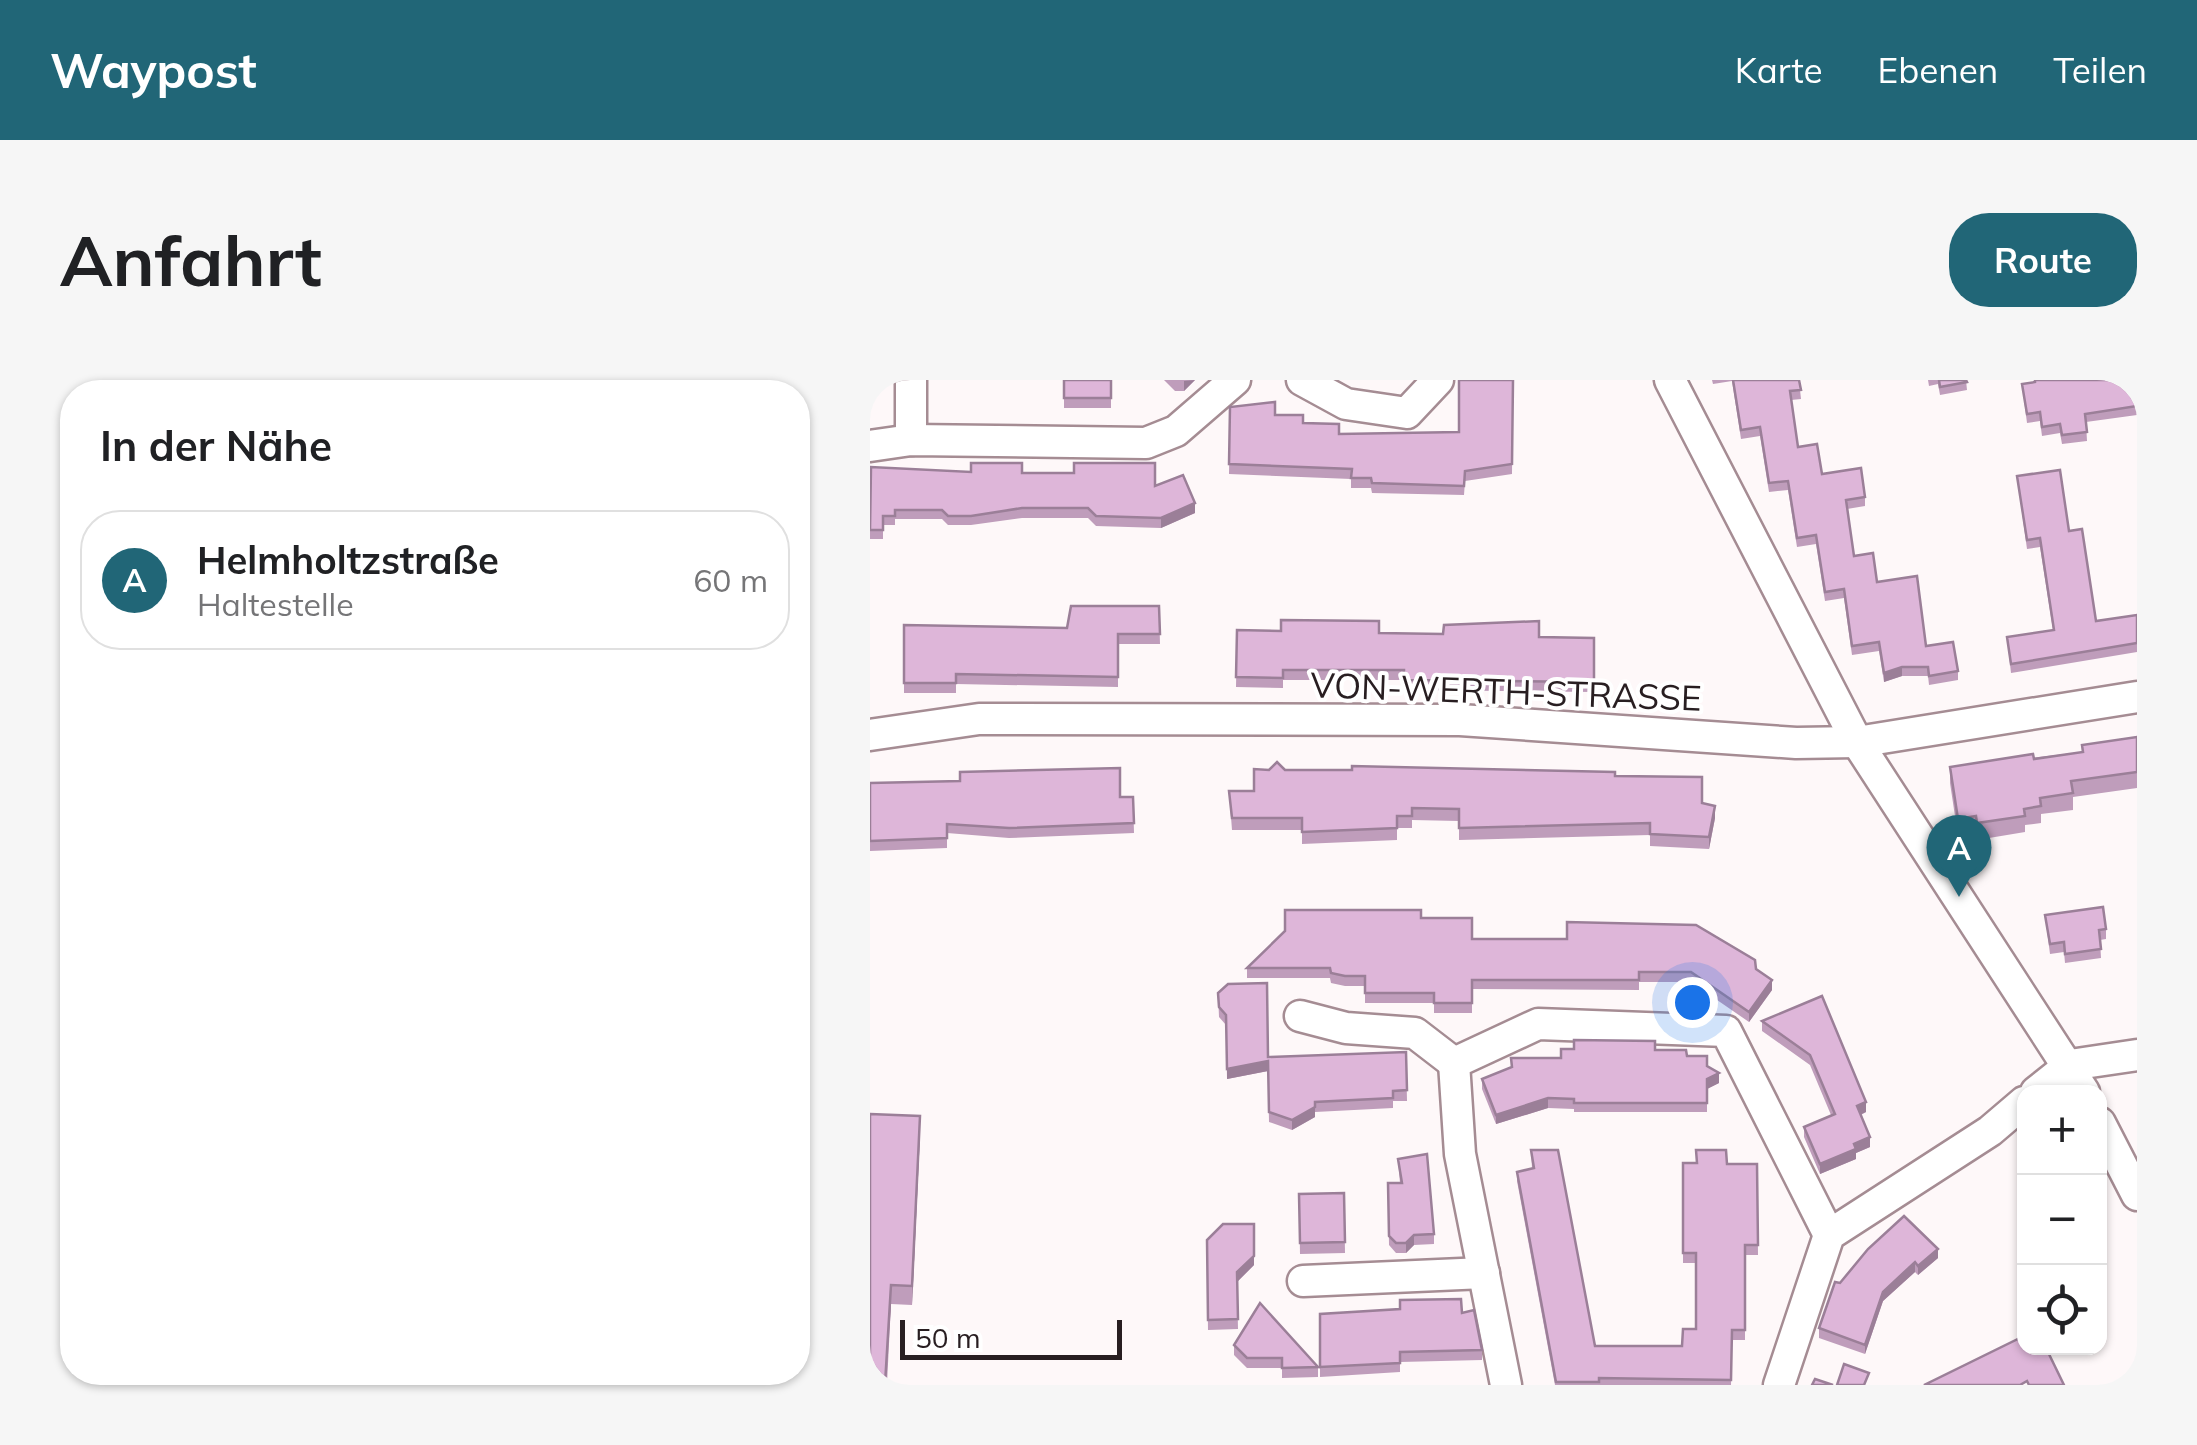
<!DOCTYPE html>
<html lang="de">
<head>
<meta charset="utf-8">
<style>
	:root { --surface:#fff; --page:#f6f6f6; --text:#202124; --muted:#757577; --line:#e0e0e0; --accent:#216677 }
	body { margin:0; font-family:Mulish,sans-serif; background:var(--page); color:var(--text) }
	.controls { position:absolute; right:30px; bottom:30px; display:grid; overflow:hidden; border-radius:20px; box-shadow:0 2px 8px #0004 }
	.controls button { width:90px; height:90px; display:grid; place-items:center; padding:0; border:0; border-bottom:2px solid var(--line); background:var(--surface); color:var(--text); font:50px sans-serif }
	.scale { position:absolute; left:30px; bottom:25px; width:222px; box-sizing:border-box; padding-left:10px; border:5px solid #281e21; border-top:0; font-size:28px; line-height:35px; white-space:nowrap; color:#281e21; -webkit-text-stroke:8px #fff; paint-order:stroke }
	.you { position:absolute; left:822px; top:622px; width:35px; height:35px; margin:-25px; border:8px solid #fff; border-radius:50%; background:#1a73e8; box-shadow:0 0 0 15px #1a73e833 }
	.badge { display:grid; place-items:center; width:65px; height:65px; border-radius:50%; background:var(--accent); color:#fff; font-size:32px; font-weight:700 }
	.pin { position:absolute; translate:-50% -82px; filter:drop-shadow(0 2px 5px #0008) }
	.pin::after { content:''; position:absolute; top:52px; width:35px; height:30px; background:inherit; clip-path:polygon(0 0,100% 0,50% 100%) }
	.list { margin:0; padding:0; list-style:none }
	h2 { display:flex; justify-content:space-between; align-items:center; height:130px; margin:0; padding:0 40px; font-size:42px }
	h2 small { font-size:32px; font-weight:400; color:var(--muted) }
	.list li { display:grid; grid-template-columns:65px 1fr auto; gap:30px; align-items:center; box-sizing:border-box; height:140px; margin:0 20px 20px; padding:0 20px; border:2px solid var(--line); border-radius:40px }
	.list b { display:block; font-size:38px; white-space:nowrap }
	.list p { margin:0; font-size:32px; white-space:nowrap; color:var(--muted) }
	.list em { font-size:32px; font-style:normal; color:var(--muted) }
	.icon { flex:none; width:55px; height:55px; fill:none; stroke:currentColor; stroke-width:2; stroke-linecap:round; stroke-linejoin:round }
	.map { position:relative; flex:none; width:1267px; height:1005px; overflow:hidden; border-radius:40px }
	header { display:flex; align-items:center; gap:60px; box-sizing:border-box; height:140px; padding:0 50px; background:var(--accent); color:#fff }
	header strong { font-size:48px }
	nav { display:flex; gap:55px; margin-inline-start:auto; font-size:35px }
	.intro { display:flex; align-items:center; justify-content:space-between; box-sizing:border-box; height:240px; padding:0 60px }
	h1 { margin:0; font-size:70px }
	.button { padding:25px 45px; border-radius:40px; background:var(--accent); color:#fff; font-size:35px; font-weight:700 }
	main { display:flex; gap:60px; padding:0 60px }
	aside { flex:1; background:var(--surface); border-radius:40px; box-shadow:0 2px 8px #0004 }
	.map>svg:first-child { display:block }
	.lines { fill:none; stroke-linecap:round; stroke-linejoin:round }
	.minor-casing { stroke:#a58c93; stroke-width:35 }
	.minor { stroke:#fff; stroke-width:30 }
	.wall { fill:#bf9dbb }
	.shaded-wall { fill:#9b7f98 }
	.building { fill:#deb6d9; stroke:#9b7f98; stroke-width:2.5 }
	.labels { text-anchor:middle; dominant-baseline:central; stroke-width:8; stroke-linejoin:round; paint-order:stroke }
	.street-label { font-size:35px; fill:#281e21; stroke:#fff }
</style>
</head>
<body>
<header>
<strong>Waypost</strong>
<nav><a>Karte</a><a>Ebenen</a><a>Teilen</a></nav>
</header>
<div class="intro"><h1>Anfahrt</h1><a class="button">Route</a></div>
<main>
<aside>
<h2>In der Nähe<small></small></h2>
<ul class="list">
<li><span class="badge">A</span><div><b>Helmholtzstraße</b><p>Haltestelle</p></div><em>60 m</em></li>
</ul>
</aside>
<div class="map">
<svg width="1267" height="1005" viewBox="0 0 1267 1005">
	<rect width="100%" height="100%" fill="#fef8f9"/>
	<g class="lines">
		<defs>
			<g id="minor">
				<path d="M432 0 476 24 537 33 568 0"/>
				<path d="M800 0 987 362 1214 712"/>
				<path d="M41 60V0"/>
				<path d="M0 66 41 60 276 63 306 51 365 0"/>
				<path d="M0 355 109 339 590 340 926 363 987 362 1267 317"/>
				<path d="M430 636 476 648 545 653 584 683"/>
				<path d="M1166 712 1200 685 1267 675"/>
				<path d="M1230 743 1267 815"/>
				<path d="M433 901 614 893"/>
				<path d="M636 1005 590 774 584 683 668 644 856 651 959 855"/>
				<path d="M909 1005 959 855 1120 751 1154 722"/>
			</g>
		</defs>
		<use href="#minor" class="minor-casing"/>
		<use href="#minor" class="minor"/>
	</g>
	<g class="wall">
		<rect x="194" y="0" width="47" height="28"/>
		<path d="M294 0H325L314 11H305Z"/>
		<path d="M643 0 642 94 595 101 594 115 502 113 501 108H481V99L359 94 360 27 405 35 469 54 589 52Z"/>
		<path d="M842 0H929L931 19 921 20 928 67 952 94 995 117V126L977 129 984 176 1007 202 1056 266 1088 291V300L1059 305 1058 296H1032L1014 302 1009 271 982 275 974 218 955 221 946 164 927 167 918 110 899 112 890 56 871 59 862 1 843 4Z"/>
		<path d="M1058 0H1096L1097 10 1070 15 1068 4 1059 6Z"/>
		<path d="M1164 0H1267V35L1216 42 1217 61 1192 64 1190 53 1172 56 1170 41 1157 43 1152 4 1164 3Z"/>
		<path d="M101 92 152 93 285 106 325 133 291 148 226 146 218 138H152L101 145H78L72 139H25V145H13V159H0V104Z"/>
		<path d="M1147 96 1199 151 1226 241 1267 235V272L1141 293 1137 257 1183 250 1170 167 1157 169Z"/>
		<path d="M289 226 290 264H248V307L86 304V313H34V245L197 248Z"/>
		<path d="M367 250 724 258V312L534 310V300H413V308L366 307Z"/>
		<path d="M1267 357V408L1203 417V430L1171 434V443L1155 445V452L1107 460 1106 453 1088 456 1080 403V387L1212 372V365Z"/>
		<path d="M415 390 745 396 832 423 845 438 839 469 780 466V455L589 460V441L542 440V448H527V460L432 464V450H362L359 411H384Z"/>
		<path d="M0 403 263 417 264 453 139 458 77 453V468L0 471Z"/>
		<path d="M1175 535 1236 549V559L1230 560 1231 578 1195 583 1194 572 1180 574Z"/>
		<path d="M551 538 602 559 886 589 902 610 879 642 821 602H769V610L602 609V633H564V623H495V606H475L461 603 460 598H377V588Z"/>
		<path d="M348 613 398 677 536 672 537 721H523V728L445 732V737L422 750 399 742 398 691 357 699 356 645 349 637Z"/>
		<path d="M952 616 996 732 991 735 1000 767 986 773V779L950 794 934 757V747L961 735 940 685 892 651V641Z"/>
		<path d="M785 670 817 676 837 686 849 703 837 709V732H704V729L678 728 626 744 612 709V699L641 688V678H691Z"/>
		<path d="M50 755 42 925 21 924 17 1004 0 1005Z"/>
		<path d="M661 770 725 966H812L826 949V883H813V783L887 784 888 875H875V960H862L861 1005H685L647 801V792L662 788Z"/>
		<path d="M528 779 564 854V864L544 865 536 873H526L519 865 518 803H530Z"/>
		<path d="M474 813 475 873 430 874 429 814Z"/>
		<path d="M337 860 384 885 367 902 368 949 338 950Z"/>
		<path d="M998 869 1068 878 1048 895 1045 892 1013 921 995 974 949 958V948L970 903Z"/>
		<path d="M592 933 612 970V980L530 982V992L450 997V934Z"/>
		<path d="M364 965 448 987V997L412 998V988H377L364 975Z"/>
	</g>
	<g class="shaded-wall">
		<path d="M325 0 314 11V1Z"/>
		<path d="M325 123V133L291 148V138Z"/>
		<path d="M1032 287V296L1014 302V293Z"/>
		<path d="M845 426V438L839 469V457Z"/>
		<path d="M902 600V610L879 642V632Z"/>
		<path d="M398 681V691L357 699V689Z"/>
		<path d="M849 693V703L837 709V699Z"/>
		<path d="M678 718V728L626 744V735Z"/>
		<path d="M996 722V732L987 736V726Z"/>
		<path d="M445 727V737L422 750V740Z"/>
		<path d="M50 736V755L42 925V906Z"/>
		<path d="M1000 757V767L986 773V779L950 794V784L984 764Z"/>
		<path d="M544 855V865L536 873V863Z"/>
		<path d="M1068 869V878L1048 895V886Z"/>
		<path d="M384 876V885L367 902V892Z"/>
		<path d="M1045 882V892L1013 921 995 974V965L1013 912Z"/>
		<path d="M21 905V924L15 1005Z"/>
	</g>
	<g class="building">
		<rect x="194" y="0" width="47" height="18"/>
		<path d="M589 0H643L642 84 595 91 594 106 502 103 501 98H481L482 89 359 84 360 27 405 22V35H433V43L469 44V54L589 52Z"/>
		<path d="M863 0H929L931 10 920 11 928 67 947 64 952 94 991 88 995 117 976 120 984 176 1003 173 1007 202 1047 196 1056 266 1083 262 1088 291 1059 296 1058 287H1032L1014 293 1009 262 982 266 974 209 955 212 946 155 927 158 918 101 899 103 890 47 871 50Z"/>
		<path d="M1069 0H1096L1097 2 1070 7Z"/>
		<path d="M1165 0H1267V26L1215 34 1217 52 1192 55 1190 44 1172 47 1170 32 1157 34 1152 4 1165 2Z"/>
		<path d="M101 83H152V93H204V83H285V106L313 95 325 123 291 138 226 136 218 128H152L101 136H78L72 130H25V136H13V150H0L1 87 101 92Z"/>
		<path d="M1190 90 1199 151 1212 149 1226 241 1267 235V263L1141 284 1137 257 1184 250 1170 158 1157 160 1147 96Z"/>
		<path d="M201 226H289L290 254H248V297L86 294V303H34V245L197 248Z"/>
		<path d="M411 240 509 241V253L573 254 574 245 669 241V257L724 258V302L534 300V290H413V298L366 297 367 250 411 251Z"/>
		<path d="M1267 357V392L1201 401 1203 413 1170 418 1171 426 1154 429 1155 436 1107 443 1106 436 1088 439 1080 387 1163 374 1164 379 1213 372 1212 365Z"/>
		<path d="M407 382 415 390H482V386L745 392V396L832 397V423L845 426 839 457 780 454V443L589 448V429L542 428V436H527V448L432 452V438H362L359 411H384V389L399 390Z"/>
		<path d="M250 388V417H263L264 443 139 448 77 444V458L0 461V403L90 401V392Z"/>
		<path d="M1233 527 1236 549 1229 550 1231 569 1195 574 1194 562 1180 564 1175 535Z"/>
		<path d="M415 530H551V538H602V559H697V542L826 545 885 580 886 589 902 600 879 632 821 592H769V600H602V623H564V613H495V596H475L461 593 460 588H377L415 551Z"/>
		<path d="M397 603 398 677 536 672 537 710 523 711V718L445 722V727L422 740 399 732 398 681 357 689 356 635 349 627 348 613 358 604Z"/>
		<path d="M952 616 996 722 987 726 1000 757 984 764 986 769 950 784 934 747 965 734 940 675 892 641Z"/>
		<path d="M704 660 785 661V670H816L817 676H837V686L849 693 837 699V723H704V719L678 718 626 735 612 699 642 687 641 678H691V669H704Z"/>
		<path d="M0 734 50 736 42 906 21 905 15 1004 23 1005H0Z"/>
		<path d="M661 770H688L725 966H812L813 949H826V873H813V783H827L826 770H856L857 784H887L888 865H875V950H862L861 1000 729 998V1002H686L647 792 664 788Z"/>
		<path d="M557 774 564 854 544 855 536 863H526L519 856 518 803H532L528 779Z"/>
		<path d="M474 813 475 862 430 863 429 814Z"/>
		<path d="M1034 836 1068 869 1048 886 1045 882 1013 912 995 965 949 948 965 902 970 903 998 869Z"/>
		<path d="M353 844H384V876L367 892 368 939 338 940 337 860Z"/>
		<path d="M591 919 592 933 604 930 612 970 530 972V983L450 987V934L530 929V920Z"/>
		<path d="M390 923 448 987 412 988V978H377L364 965Z"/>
		<path d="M1154 956V968H1176L1194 1005H1159L1157 1001 1150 1005H1054Z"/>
		<path d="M974 984 999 993 994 1005H967Z"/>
		<path d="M945 999 963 1005H942Z"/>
	</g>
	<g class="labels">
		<g class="street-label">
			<text transform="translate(636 311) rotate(2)">VON-WERTH-STRASSE</text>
		</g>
	</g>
</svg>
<div class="controls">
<button>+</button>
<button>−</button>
<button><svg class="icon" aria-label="locate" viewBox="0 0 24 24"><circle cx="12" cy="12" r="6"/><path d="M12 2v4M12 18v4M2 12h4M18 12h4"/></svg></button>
</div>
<div class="scale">50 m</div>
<div class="you"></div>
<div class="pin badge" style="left:1089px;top:517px">A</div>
</div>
</main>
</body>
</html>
